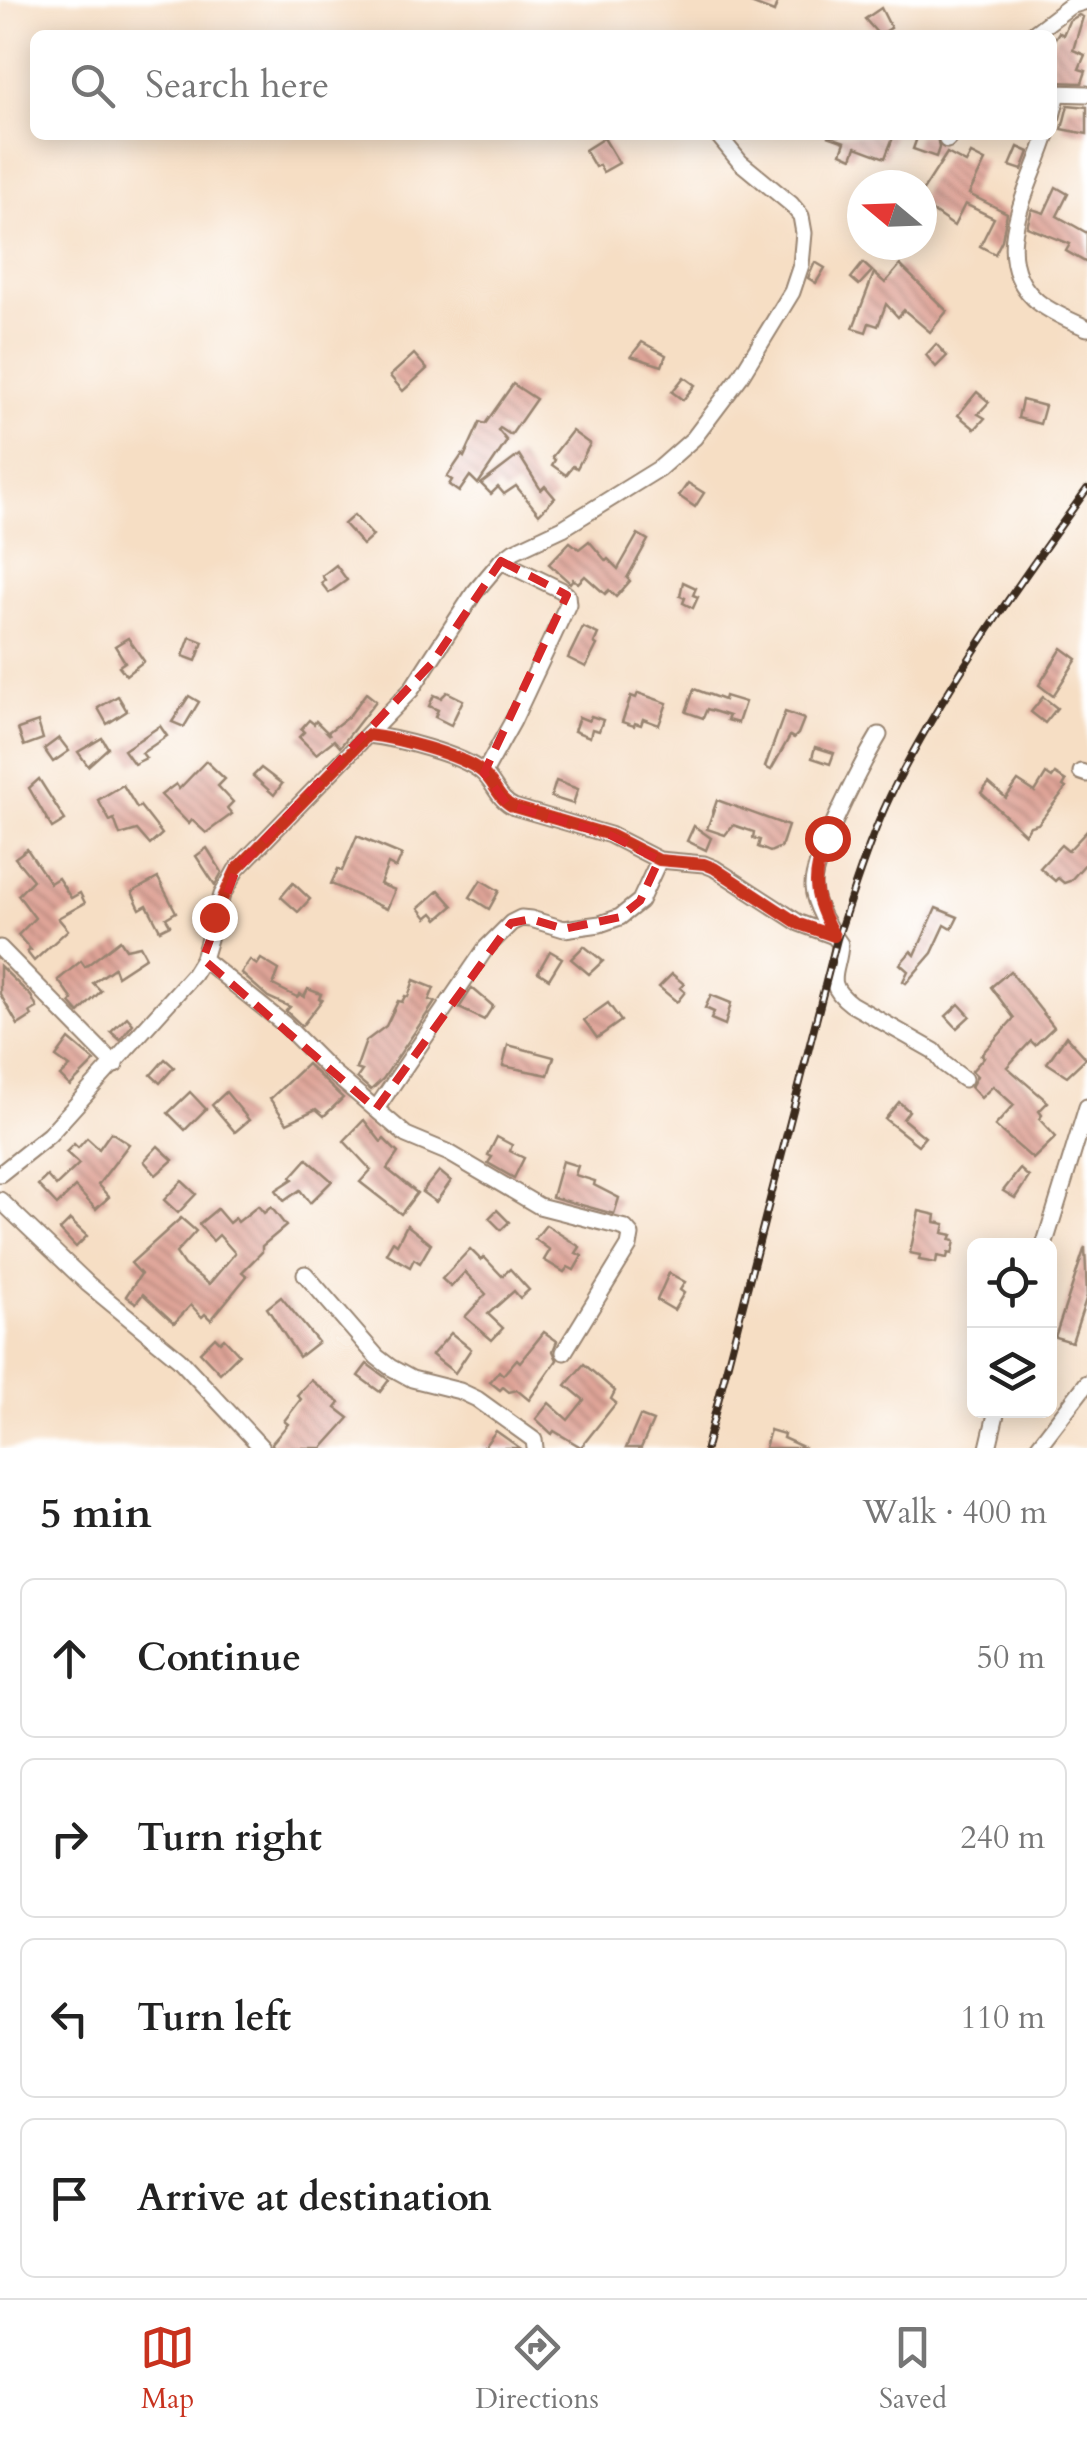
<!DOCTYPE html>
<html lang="en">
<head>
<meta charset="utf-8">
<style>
	:root { --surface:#fff; --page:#f2f2f2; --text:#222; --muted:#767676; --line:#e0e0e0; --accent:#c8321e }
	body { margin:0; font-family:Cardo,serif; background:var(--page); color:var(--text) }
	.controls { position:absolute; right:30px; bottom:30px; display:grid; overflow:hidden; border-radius:15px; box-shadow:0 5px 25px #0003 }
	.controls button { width:90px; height:90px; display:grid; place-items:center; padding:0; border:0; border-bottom:2px solid var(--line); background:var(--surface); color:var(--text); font:50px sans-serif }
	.compass { position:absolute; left:847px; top:170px; width:90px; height:90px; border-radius:50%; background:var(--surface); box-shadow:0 5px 25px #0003; rotate:289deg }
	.stop { position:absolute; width:30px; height:30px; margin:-22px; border:8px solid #c8321e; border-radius:50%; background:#fff }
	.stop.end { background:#c8321e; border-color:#fff; box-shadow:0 2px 10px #0008 }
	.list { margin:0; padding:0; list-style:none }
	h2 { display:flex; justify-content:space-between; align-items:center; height:130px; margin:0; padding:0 40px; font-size:42px }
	h2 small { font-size:32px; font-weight:400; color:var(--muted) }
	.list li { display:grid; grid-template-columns:65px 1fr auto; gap:30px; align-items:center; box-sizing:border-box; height:160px; margin:0 20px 20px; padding:0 20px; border:2px solid var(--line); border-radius:15px }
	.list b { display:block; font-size:38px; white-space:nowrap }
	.list em { font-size:32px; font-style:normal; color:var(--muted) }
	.icon { flex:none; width:55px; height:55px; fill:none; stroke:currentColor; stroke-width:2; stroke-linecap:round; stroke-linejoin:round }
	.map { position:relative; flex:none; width:1087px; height:1448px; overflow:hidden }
	.search { position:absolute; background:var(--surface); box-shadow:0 5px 25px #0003; left:30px; right:30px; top:30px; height:110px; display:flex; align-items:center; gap:25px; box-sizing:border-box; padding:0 35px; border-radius:15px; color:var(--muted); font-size:38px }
	.sheet { height:850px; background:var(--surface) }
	nav { display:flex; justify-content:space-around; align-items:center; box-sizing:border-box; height:140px; border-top:2px solid var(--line); background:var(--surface); font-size:28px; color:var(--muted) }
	nav a { display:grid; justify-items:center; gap:5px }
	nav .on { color:var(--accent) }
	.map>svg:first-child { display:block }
	.building { fill:url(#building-back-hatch) }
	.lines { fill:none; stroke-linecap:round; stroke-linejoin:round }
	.street-casing { stroke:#988471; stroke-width:19 }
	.street { stroke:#fff; stroke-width:15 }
	.rail-casing { stroke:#3b2a1e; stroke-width:8 }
	.rail { stroke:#fff; stroke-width:4; stroke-dasharray:11; stroke-linecap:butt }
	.route { stroke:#c8321e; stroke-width:12 }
	.marked { fill:none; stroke:#d62828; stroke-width:8; stroke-dasharray:20 12; stroke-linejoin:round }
</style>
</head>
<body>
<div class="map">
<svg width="1087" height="1448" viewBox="0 0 1087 1448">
	<defs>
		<pattern id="building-back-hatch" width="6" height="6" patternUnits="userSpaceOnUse" patternTransform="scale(2.5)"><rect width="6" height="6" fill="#dfa498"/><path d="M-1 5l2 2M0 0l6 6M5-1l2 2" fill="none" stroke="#b6867b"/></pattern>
	</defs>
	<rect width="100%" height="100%" fill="#fff"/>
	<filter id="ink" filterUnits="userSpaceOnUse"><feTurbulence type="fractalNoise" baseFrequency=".01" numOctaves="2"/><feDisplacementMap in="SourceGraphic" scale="20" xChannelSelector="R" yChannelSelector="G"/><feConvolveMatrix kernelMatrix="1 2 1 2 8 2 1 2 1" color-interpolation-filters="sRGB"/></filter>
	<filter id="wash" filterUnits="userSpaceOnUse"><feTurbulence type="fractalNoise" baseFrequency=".0048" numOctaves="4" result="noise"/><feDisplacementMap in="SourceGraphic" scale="40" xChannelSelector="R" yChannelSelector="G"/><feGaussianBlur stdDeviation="2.25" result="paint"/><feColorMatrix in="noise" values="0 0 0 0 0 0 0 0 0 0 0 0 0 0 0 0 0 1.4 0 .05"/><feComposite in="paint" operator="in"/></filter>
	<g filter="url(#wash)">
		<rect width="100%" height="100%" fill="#f6dec4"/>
		<g id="blocks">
			<g class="building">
				<path d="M743 0H778L774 12Z"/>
				<path d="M881 8 891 28 879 35 865 19Z"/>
				<path d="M1079 15 1083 17 1073 50 1085 55 1079 69 1086 71 1082 83 1052 82V43L1059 32 1063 35 1069 21Z"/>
				<path d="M1068 105 1087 107V134L1062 129Z"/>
				<path d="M861 135H894L885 158 856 147 852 158 841 153 845 142 828 136Z"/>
				<path d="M918 135H937L939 148 936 157 913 149Z"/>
				<path d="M604 138 619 163 603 172 599 165 595 167 585 150Z"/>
				<path d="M1018 147 1029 152 1022 170 1010 166Z"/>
				<path d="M947 153 966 163 971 154 985 161 969 194 1007 213 1002 240 995 254 980 246 994 218 965 204 954 226 922 204V192Z"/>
				<path d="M1056 187 1068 194 1057 216 1087 233V263L1066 251 1070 244 1027 227 1032 209 1044 213Z"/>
				<path d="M815 262 825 268 816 283 808 278Z"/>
				<path d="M863 263 872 271 859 285 851 278Z"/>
				<path d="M900 265 947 311 930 332 904 310 898 317 886 304 878 326 869 323 866 332 853 328 874 273 885 283Z"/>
				<path d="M642 342 666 355 662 366 631 356Z"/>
				<path d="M936 344 947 356 936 367 926 355Z"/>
				<path d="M414 354 427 369 403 391 390 376Z"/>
				<path d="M684 377 695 385 683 400 672 392Z"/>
				<path d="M513 384 536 399 511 435 500 428 498 430 507 441 478 484 470 476 459 492 449 485 452 480 447 477 462 455 464 457 480 422 485 424Z"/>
				<path d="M977 392 989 402 978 414 985 418 975 429 958 415Z"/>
				<path d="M1022 400 1045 406 1040 424 1018 418Z"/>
				<path d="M572 431 590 444 577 468 573 466 566 475 552 465 555 460 552 457Z"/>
				<path d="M519 455 541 490 545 486 555 498 539 514 516 486 504 494 498 487 491 494 481 484Z"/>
				<path d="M688 483 704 493 695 507 679 496Z"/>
				<path d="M354 515 373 536 363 545 344 524Z"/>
				<path d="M638 534 648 540 627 578 630 581 616 597 609 590 605 594 585 576 578 583 573 579 570 583 549 564 570 542 579 549 589 541 606 561 608 559 618 569Z"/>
				<path d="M336 565 347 580 329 593 321 583 325 580 322 576Z"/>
				<path d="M683 582 696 588 693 595 698 597 693 608 683 603 685 598 680 596Z"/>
				<path d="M583 627 598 634 594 643 597 645 586 667 568 658Z"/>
				<path d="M190 637 203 642 196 661 183 656Z"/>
				<path d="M128 638 144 661 126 675 119 666 125 662 115 646Z"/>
				<path d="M1062 648 1077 659 1053 696 1039 685Z"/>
				<path d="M694 689 724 700 725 696 745 702 738 723 727 720 729 716 707 709 703 718 686 712Z"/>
				<path d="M447 692 463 700 451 725 435 717 438 710 429 706 434 695 441 698Z"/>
				<path d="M366 693 376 701 340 747 334 740 316 754 299 737 304 732 301 729 309 720 314 724 316 721 330 735 328 732 349 716Z"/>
				<path d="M638 693 667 703 659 725 643 719 641 725 635 723 634 726 622 722 631 696 636 698Z"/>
				<path d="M118 696 127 711 107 724 98 708Z"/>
				<path d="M189 696 199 702 184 727 172 722Z"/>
				<path d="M1043 697 1057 708 1045 723 1031 712Z"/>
				<path d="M785 712 804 719 798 734 794 738 790 736 771 770 765 767Z"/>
				<path d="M591 716 603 720 599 731 592 729 590 737 574 731 579 717 589 721Z"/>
				<path d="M38 722 43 739 24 746 18 729Z"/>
				<path d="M160 726 167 736 142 753 146 758 134 764 124 750Z"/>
				<path d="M59 738 69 751 53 762 44 749Z"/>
				<path d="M102 738 108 748 88 766 78 752Z"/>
				<path d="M815 747 834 753 830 764 812 758Z"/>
				<path d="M206 761 225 779 218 786 233 802 227 808 232 814 206 833 192 820 189 824 161 795 176 784 179 789Z"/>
				<path d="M261 768 282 784 274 795 253 776Z"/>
				<path d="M1046 774 1052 778 1055 774 1066 781 1063 786 1066 788 1038 824 1030 826 1025 834 981 793 989 783 1006 798 1018 781 1035 792Z"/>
				<path d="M39 779 65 820 52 828 29 788Z"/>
				<path d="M556 781 578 789 573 804 551 797Z"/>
				<path d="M123 785 137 808 140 806 162 834 150 845 137 830 120 835 114 819 110 821 98 800Z"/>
				<path d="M717 800 788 826 781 847 770 852 758 847 760 840 753 838 754 832 733 825 725 835 707 829Z"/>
				<path d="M694 826 711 838 706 850 687 841Z"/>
				<path d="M1087 831V862L1070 881 1064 883 1058 878 1055 881 1040 868 1061 845 1068 851Z"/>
				<path d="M357 836 402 855 396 868 388 864 380 884 395 890 387 909 331 884 338 869 342 871Z"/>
				<path d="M207 848 222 872 215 885 196 856Z"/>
				<path d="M27 849 50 883 58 878 71 898 80 893 85 903 58 918 68 930 34 961 27 952 31 950 18 935 35 918 18 895 33 880 15 858Z"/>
				<path d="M158 878 176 912 166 918 170 925 160 930 147 905 140 909 132 892Z"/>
				<path d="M481 880 499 891 489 909 470 897Z"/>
				<path d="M293 883 310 899 298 912 281 897Z"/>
				<path d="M439 890 453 906 438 919 433 913 427 918 419 908Z"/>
				<path d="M936 908 958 917 952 929 945 925 932 953 906 983 903 981 908 971 900 964 911 951 915 955Z"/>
				<path d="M120 940 126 949 140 946 146 957 117 976 114 968 93 983 101 991 79 1013 70 1003 73 1000 58 980 81 961 85 967Z"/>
				<path d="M584 946 603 961 589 974 571 959Z"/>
				<path d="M550 951 562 958 549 979 538 972Z"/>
				<path d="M261 959 279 970 273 985 297 997 300 994 304 997 308 989 321 994 319 999 322 1000 302 1026 286 1011 290 1007 268 997 241 973 250 960 257 965Z"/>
				<path d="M0 966 31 996 37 1008 30 1012 32 1016 18 1025 0 994Z"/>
				<path d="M1010 971 1054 1027 1035 1045 1031 1041 1007 1067 1048 1102 1039 1111 1042 1115 1039 1119 1056 1137 1033 1159 995 1126 1014 1105 993 1086 981 1098 971 1087 977 1076 972 1071 984 1057 981 1055 1014 1018 991 987Z"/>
				<path d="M672 974 684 984 680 988 685 992 677 1002 659 987Z"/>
				<path d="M414 980 434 988 429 1000 435 1002 383 1079 371 1090 357 1078 362 1071 356 1069 366 1041 386 1026 398 1001 402 1002 405 996 408 997Z"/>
				<path d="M472 988 493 1006 484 1020 459 1008Z"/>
				<path d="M711 995 731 1003 725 1025 711 1019 714 1012 705 1008Z"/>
				<path d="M608 1003 621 1021 597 1038 584 1020Z"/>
				<path d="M959 1004 970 1016 957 1028 946 1016Z"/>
				<path d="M127 1017 133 1024 120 1040 111 1032Z"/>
				<path d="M1066 1036 1086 1058 1067 1076 1047 1063Z"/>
				<path d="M69 1039 95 1061 70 1086 60 1076 70 1067 56 1057Z"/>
				<path d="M508 1045 554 1057 548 1075 503 1066Z"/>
				<path d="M165 1059 174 1067 160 1083 151 1075Z"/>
				<path d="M307 1064 343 1098 324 1116 316 1109 287 1123 270 1099Z"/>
				<path d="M190 1092 206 1109 185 1130 168 1113Z"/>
				<path d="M226 1092 249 1120 235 1132 212 1105Z"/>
				<path d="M899 1102 909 1111 903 1119 925 1137 918 1145 885 1119Z"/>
				<path d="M364 1120 381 1142 384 1139 398 1153 387 1169 417 1193 401 1214 360 1182 371 1170 344 1141Z"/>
				<path d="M111 1132 129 1144 98 1185 109 1197 96 1209 75 1187 57 1205 38 1185 47 1176 56 1186 79 1164 66 1152 74 1144 78 1148 87 1138 99 1149Z"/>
				<path d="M497 1137 512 1145 510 1151 524 1158 514 1178 488 1163 492 1157 488 1155Z"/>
				<path d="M158 1146 173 1160 156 1175 144 1161Z"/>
				<path d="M307 1159 332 1181 310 1203 300 1190 284 1201 276 1190 293 1179 291 1177Z"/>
				<path d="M562 1161 578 1166 575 1175 595 1181 594 1185 619 1198 614 1214 552 1197Z"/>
				<path d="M1020 1169 1029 1177 1015 1198 1003 1191Z"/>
				<path d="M439 1171 451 1181 436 1202 422 1192Z"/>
				<path d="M182 1181 196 1194 178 1213 164 1200Z"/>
				<path d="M258 1206 264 1213 271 1207 286 1226 262 1246V1252L242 1272 247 1276 211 1320 205 1314 202 1317 191 1305 174 1323 143 1294 136 1303 126 1296 141 1274 131 1263 181 1218 196 1231 176 1253 184 1265 209 1284 235 1253 219 1235 213 1241 199 1224 217 1209 229 1223 235 1218 238 1222Z"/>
				<path d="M497 1210 509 1222 501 1230 489 1218Z"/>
				<path d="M919 1211 936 1215 935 1222 945 1224 943 1233 952 1235 950 1240 955 1241 952 1254 948 1253 947 1258 937 1256 936 1263 919 1260 920 1255 910 1253Z"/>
				<path d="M70 1220 87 1236 76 1247 60 1230Z"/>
				<path d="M407 1225 431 1244 420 1263 414 1259 410 1267 386 1253 393 1241 397 1244Z"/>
				<path d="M546 1225 580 1247 576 1253 582 1256 574 1270 568 1267 564 1272 544 1260 550 1250 535 1239Z"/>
				<path d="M1085 1247 1087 1296 1072 1342 1055 1337Z"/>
				<path d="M470 1249 481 1260 484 1257 502 1276 510 1269 529 1290 520 1298 514 1291 488 1314 503 1328 492 1340 465 1317 486 1294 465 1272 451 1287 442 1279Z"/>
				<path d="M669 1273 685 1282 680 1290 684 1293 674 1310 657 1300Z"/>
				<path d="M281 1297 318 1342 299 1357 267 1308Z"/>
				<path d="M544 1332 557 1341 553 1351 557 1360 529 1400 517 1390 509 1392 503 1387 500 1390 490 1382 499 1371 503 1375 517 1359 520 1362Z"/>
				<path d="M451 1333 471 1349 455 1373 432 1355Z"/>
				<path d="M215 1337 220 1342 224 1338 239 1354 220 1373 200 1352Z"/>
				<path d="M367 1364 389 1380 380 1392 358 1376Z"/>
				<path d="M584 1364 615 1391 611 1399 616 1403 581 1447 554 1431 552 1434 536 1419 549 1403 568 1420 584 1400 566 1385Z"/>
				<path d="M311 1380 340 1403 336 1408 349 1418 322 1448H273L272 1443 288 1424 284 1421 301 1399 297 1395Z"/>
				<path d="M640 1416 653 1421 641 1448H626Z"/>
				<path d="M770 1430 784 1434 783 1438 805 1448H765Z"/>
				<path d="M496 1431 520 1448H483Z"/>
			</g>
		</g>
	</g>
	<g filter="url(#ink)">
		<use href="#blocks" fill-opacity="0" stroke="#988471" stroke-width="2.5"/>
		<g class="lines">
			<defs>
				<g id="street">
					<path d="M1032 35 1070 6 1087 1"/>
					<path d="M1052 93 1087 94"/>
					<path d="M1052 116 1058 93"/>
					<path d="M1047 135C1031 187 985 257 1038 302 1052 313 1071 321 1087 328"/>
					<path d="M947 140 951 135"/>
					<path d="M368 735C395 738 461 754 482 772 495 783 498 800 514 807L610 835 659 860 704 864 714 868 799 923 834 936"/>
					<path d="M879 735C864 760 811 861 813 887 814 905 829 930 840 944 839 972 822 982 851 1004L934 1051 944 1064 964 1079"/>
					<path d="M1081 772 1087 774"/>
					<path d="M484 773 513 721 568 604 567 595 561 590 501 561"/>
					<path d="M0 948 115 1065"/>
					<path d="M203 959 284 1024 332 1072 406 1135 449 1153 539 1206 625 1228 631 1235 629 1246 564 1352"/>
					<path d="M376 1109 486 948 511 923 521 918 531 919 564 929 600 924 620 917 640 901 659 860"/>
					<path d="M0 1174 49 1135 193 975 203 959 222 895 236 870 411 690 474 593 501 561 514 551 563 528 660 468 694 438 740 377 792 292 801 265 804 233 801 216 791 204 740 162 718 135"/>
					<path d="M0 1200 88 1284 179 1359 262 1448"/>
					<path d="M1044 1246 1087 1107"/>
					<path d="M305 1274 377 1357 390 1367 412 1379 460 1391 477 1399 534 1440 535 1448"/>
					<path d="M988 1448 997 1410"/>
					<path d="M1037 1448 1087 1383"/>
				</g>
			</defs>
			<use href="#street" class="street-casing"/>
			<use href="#street" class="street"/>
			<defs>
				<path id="rail" d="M706 1448 837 939C855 886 872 830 898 780 952 677 1019 583 1087 489"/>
			</defs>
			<use href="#rail" class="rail-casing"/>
			<use href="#rail" class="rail"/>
		</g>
	</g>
	<g class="lines" filter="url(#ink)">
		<path class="route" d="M214 917 236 870 368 735C395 738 461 754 482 772 495 783 498 800 514 807L610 835 659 860 704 864 714 868 799 924 834 936C813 895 810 881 827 838"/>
	</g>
	<path class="marked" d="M501 561 567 595 484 773 507 804 610 835 659 860 640 901 620 917 564 929 531 919 511 923 376 1109 203 959 236 870 432 663Z"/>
</svg>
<div class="controls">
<button><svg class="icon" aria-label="locate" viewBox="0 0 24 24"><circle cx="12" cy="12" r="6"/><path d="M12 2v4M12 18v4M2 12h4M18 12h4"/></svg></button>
<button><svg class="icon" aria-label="layers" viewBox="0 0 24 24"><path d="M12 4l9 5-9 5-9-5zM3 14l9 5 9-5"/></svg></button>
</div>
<svg class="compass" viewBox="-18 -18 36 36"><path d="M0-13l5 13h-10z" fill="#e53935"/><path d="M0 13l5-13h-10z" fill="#767676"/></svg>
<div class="stop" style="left:827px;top:838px"></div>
<div class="stop end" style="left:214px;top:917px"></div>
<div class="search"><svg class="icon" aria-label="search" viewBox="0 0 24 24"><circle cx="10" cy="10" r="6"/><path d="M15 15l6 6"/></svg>Search here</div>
</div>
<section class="sheet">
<h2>5 min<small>Walk · 400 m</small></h2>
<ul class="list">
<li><svg class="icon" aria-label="ahead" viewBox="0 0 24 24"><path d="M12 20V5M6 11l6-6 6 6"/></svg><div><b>Continue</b></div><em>50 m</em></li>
<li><svg class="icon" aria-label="right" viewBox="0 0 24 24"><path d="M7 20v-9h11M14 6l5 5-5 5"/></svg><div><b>Turn right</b></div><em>240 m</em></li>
<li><svg class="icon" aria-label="left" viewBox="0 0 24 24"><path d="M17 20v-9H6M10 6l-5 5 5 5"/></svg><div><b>Turn left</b></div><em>110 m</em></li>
<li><svg class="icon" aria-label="arrive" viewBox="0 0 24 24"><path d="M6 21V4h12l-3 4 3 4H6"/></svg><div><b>Arrive at destination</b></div></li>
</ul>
</section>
<nav>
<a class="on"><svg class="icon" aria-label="map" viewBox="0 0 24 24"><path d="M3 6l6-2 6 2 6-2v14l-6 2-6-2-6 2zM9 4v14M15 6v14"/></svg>Map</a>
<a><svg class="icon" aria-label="directions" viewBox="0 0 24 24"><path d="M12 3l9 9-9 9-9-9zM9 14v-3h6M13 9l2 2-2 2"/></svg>Directions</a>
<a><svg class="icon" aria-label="saved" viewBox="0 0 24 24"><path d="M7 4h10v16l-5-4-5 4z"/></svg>Saved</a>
</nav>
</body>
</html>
